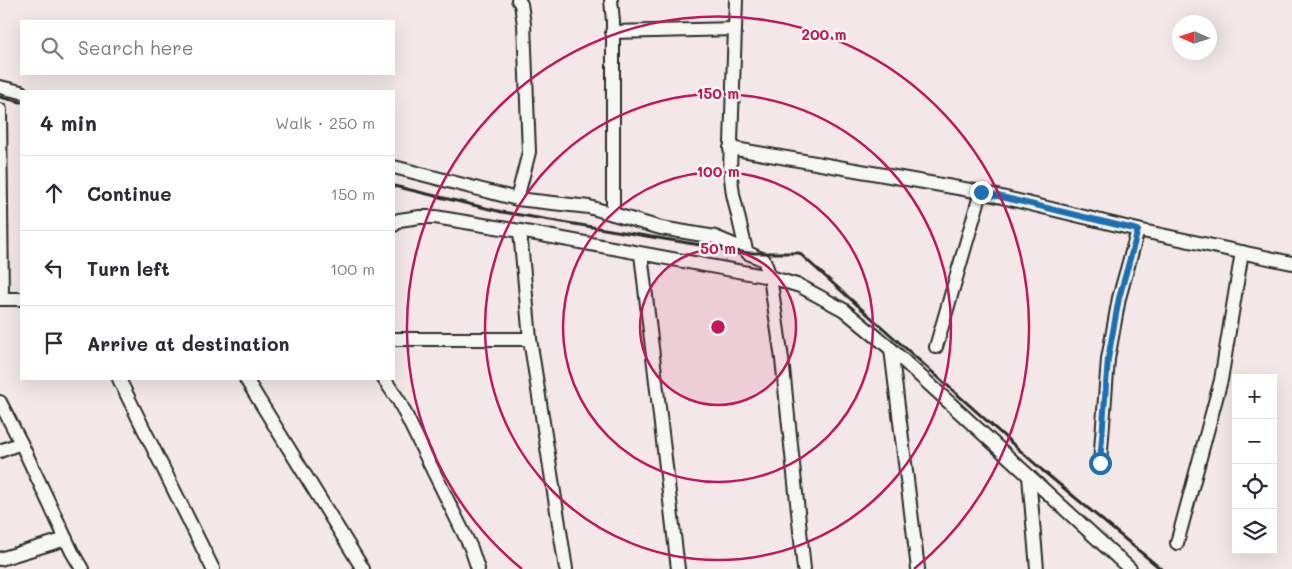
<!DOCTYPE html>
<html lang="en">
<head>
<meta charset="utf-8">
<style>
	:root { --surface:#fff; --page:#f7f7f7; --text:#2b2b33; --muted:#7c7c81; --line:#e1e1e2 }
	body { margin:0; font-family:Mali,sans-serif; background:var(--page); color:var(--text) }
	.controls { position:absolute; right:15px; bottom:15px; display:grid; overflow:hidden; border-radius:0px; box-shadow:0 5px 20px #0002 }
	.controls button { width:45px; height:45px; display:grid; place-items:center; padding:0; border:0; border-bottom:1px solid var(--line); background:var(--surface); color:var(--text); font:25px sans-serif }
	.compass { position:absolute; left:1172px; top:15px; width:45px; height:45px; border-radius:50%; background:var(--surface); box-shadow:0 5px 20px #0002; rotate:273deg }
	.stop { position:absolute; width:15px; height:15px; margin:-11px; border:4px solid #1f6fb2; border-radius:50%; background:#fff }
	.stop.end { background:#1f6fb2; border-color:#fff; box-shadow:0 1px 5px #0008 }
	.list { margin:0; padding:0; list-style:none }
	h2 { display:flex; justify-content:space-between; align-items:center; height:65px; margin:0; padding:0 20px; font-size:21px }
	h2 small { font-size:16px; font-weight:400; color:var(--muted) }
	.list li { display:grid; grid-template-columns:32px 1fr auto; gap:15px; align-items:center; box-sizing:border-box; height:75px; padding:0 20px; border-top:1px solid var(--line) }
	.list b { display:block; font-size:19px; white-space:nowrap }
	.list em { font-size:16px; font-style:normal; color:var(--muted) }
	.icon { flex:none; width:28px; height:28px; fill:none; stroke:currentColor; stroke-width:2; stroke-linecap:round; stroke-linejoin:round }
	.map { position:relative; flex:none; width:1292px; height:569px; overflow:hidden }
	.search { position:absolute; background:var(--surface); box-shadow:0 5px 20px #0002; left:20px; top:20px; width:375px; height:55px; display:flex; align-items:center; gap:12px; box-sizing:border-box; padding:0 18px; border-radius:0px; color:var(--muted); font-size:19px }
	.panel { position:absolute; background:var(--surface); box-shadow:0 5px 20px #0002; left:20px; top:90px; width:375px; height:290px; border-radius:0px }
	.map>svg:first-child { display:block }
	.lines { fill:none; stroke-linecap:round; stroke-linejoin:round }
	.minor-casing { stroke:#2b2b2b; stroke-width:16 }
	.minor { stroke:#f6f6f2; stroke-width:12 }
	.rail { stroke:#2b2b2b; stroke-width:3 }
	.route { stroke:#1f6fb2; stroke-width:6 }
	.ring { fill:none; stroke:#c2185b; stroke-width:2.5 }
	.centre { fill:#c2185b; stroke:#f6f6f2; stroke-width:2.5 }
	.ring-label { font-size:15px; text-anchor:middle; font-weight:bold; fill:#c2185b; stroke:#f6f6f2; stroke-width:5; stroke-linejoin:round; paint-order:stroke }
</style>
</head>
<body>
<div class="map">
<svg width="1292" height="569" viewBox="0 0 1292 569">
	<rect width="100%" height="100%" fill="#f3e7e7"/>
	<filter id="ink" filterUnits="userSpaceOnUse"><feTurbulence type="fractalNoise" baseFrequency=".02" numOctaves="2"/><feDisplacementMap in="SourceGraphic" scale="10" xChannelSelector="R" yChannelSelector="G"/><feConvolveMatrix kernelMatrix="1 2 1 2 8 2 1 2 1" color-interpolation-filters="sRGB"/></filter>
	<g filter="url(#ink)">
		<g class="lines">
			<defs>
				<g id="minor">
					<path d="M611 0 613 21V214"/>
					<path d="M736 0 730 170 733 194 746 250 748 253 764 260 770 277 782 359 804 569"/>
					<path d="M612 32 735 29"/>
					<path d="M0 87 21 92"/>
					<path d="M0 110 2 299"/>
					<path d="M730 148 981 192 1138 230 1292 263"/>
					<path d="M394 167 517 199 589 207 661 228 715 237 746 250"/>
					<path d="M517 199 529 152 524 24 521 4 518 0"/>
					<path d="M394 225 399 220 420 217H435L520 231 770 277 800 286 844 310 891 349 1130 569"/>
					<path d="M520 231 530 339 566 569"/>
					<path d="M641 254 678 569"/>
					<path d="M0 299H21"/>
					<path d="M394 339H530"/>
					<path d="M936 347 981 192"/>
					<path d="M891 349 918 569"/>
					<path d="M119 379 213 569"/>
					<path d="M246 379 363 569"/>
					<path d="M384 379 399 401 471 548 478 569"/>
					<path d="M0 402 21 443 72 552 82 569"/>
					<path d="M0 451 21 443"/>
					<path d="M1100 463 1108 359 1119 298 1138 230"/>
					<path d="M1029 476 1037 569"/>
					<path d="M1177 543 1221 380 1242 252"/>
					<path d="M0 559 66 539"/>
				</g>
			</defs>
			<use href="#minor" class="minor-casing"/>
			<use href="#minor" class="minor"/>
			<g class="rail">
				<path d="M0 97 21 102"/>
				<path d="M394 186 502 212 748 253H799L1042 470 1161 569"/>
			</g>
		</g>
	</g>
	<g class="lines" filter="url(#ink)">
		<path class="route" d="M981 192 1138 230 1119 298 1108 359 1100 463"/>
	</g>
	<circle cx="718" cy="327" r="78" fill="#c2185b" fill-opacity=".12"/>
	<g class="ring">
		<circle cx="718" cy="327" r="78"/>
		<circle cx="718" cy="327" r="155"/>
		<circle cx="718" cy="327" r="233"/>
		<path d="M522 569A311 311 0 1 1 914 569"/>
	</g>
	<circle cx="718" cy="327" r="8" class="centre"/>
	<g class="ring-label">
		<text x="824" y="40">200 m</text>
		<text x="718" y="99">150 m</text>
		<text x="718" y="177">100 m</text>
		<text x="718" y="254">50 m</text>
	</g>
</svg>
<div class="controls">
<button>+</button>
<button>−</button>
<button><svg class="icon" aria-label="locate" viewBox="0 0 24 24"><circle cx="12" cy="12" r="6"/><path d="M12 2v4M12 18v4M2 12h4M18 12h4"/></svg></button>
<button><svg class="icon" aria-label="layers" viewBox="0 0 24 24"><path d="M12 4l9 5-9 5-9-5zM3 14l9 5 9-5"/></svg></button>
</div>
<svg class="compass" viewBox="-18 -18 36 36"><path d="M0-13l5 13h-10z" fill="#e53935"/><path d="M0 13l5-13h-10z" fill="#7c7c81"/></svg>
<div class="stop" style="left:1100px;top:463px"></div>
<div class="stop end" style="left:981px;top:192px"></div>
<div class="search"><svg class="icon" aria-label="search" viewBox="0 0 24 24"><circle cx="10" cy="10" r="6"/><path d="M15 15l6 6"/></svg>Search here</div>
<section class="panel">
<h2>4 min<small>Walk · 250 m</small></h2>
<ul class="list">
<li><svg class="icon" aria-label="ahead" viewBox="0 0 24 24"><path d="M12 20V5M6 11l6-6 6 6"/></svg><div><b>Continue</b></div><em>150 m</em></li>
<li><svg class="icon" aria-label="left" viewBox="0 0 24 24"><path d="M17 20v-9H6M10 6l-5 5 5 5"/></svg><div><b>Turn left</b></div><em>100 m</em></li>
<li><svg class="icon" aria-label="arrive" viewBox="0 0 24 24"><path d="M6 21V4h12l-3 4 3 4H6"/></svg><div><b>Arrive at destination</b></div></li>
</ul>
</section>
</div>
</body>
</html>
